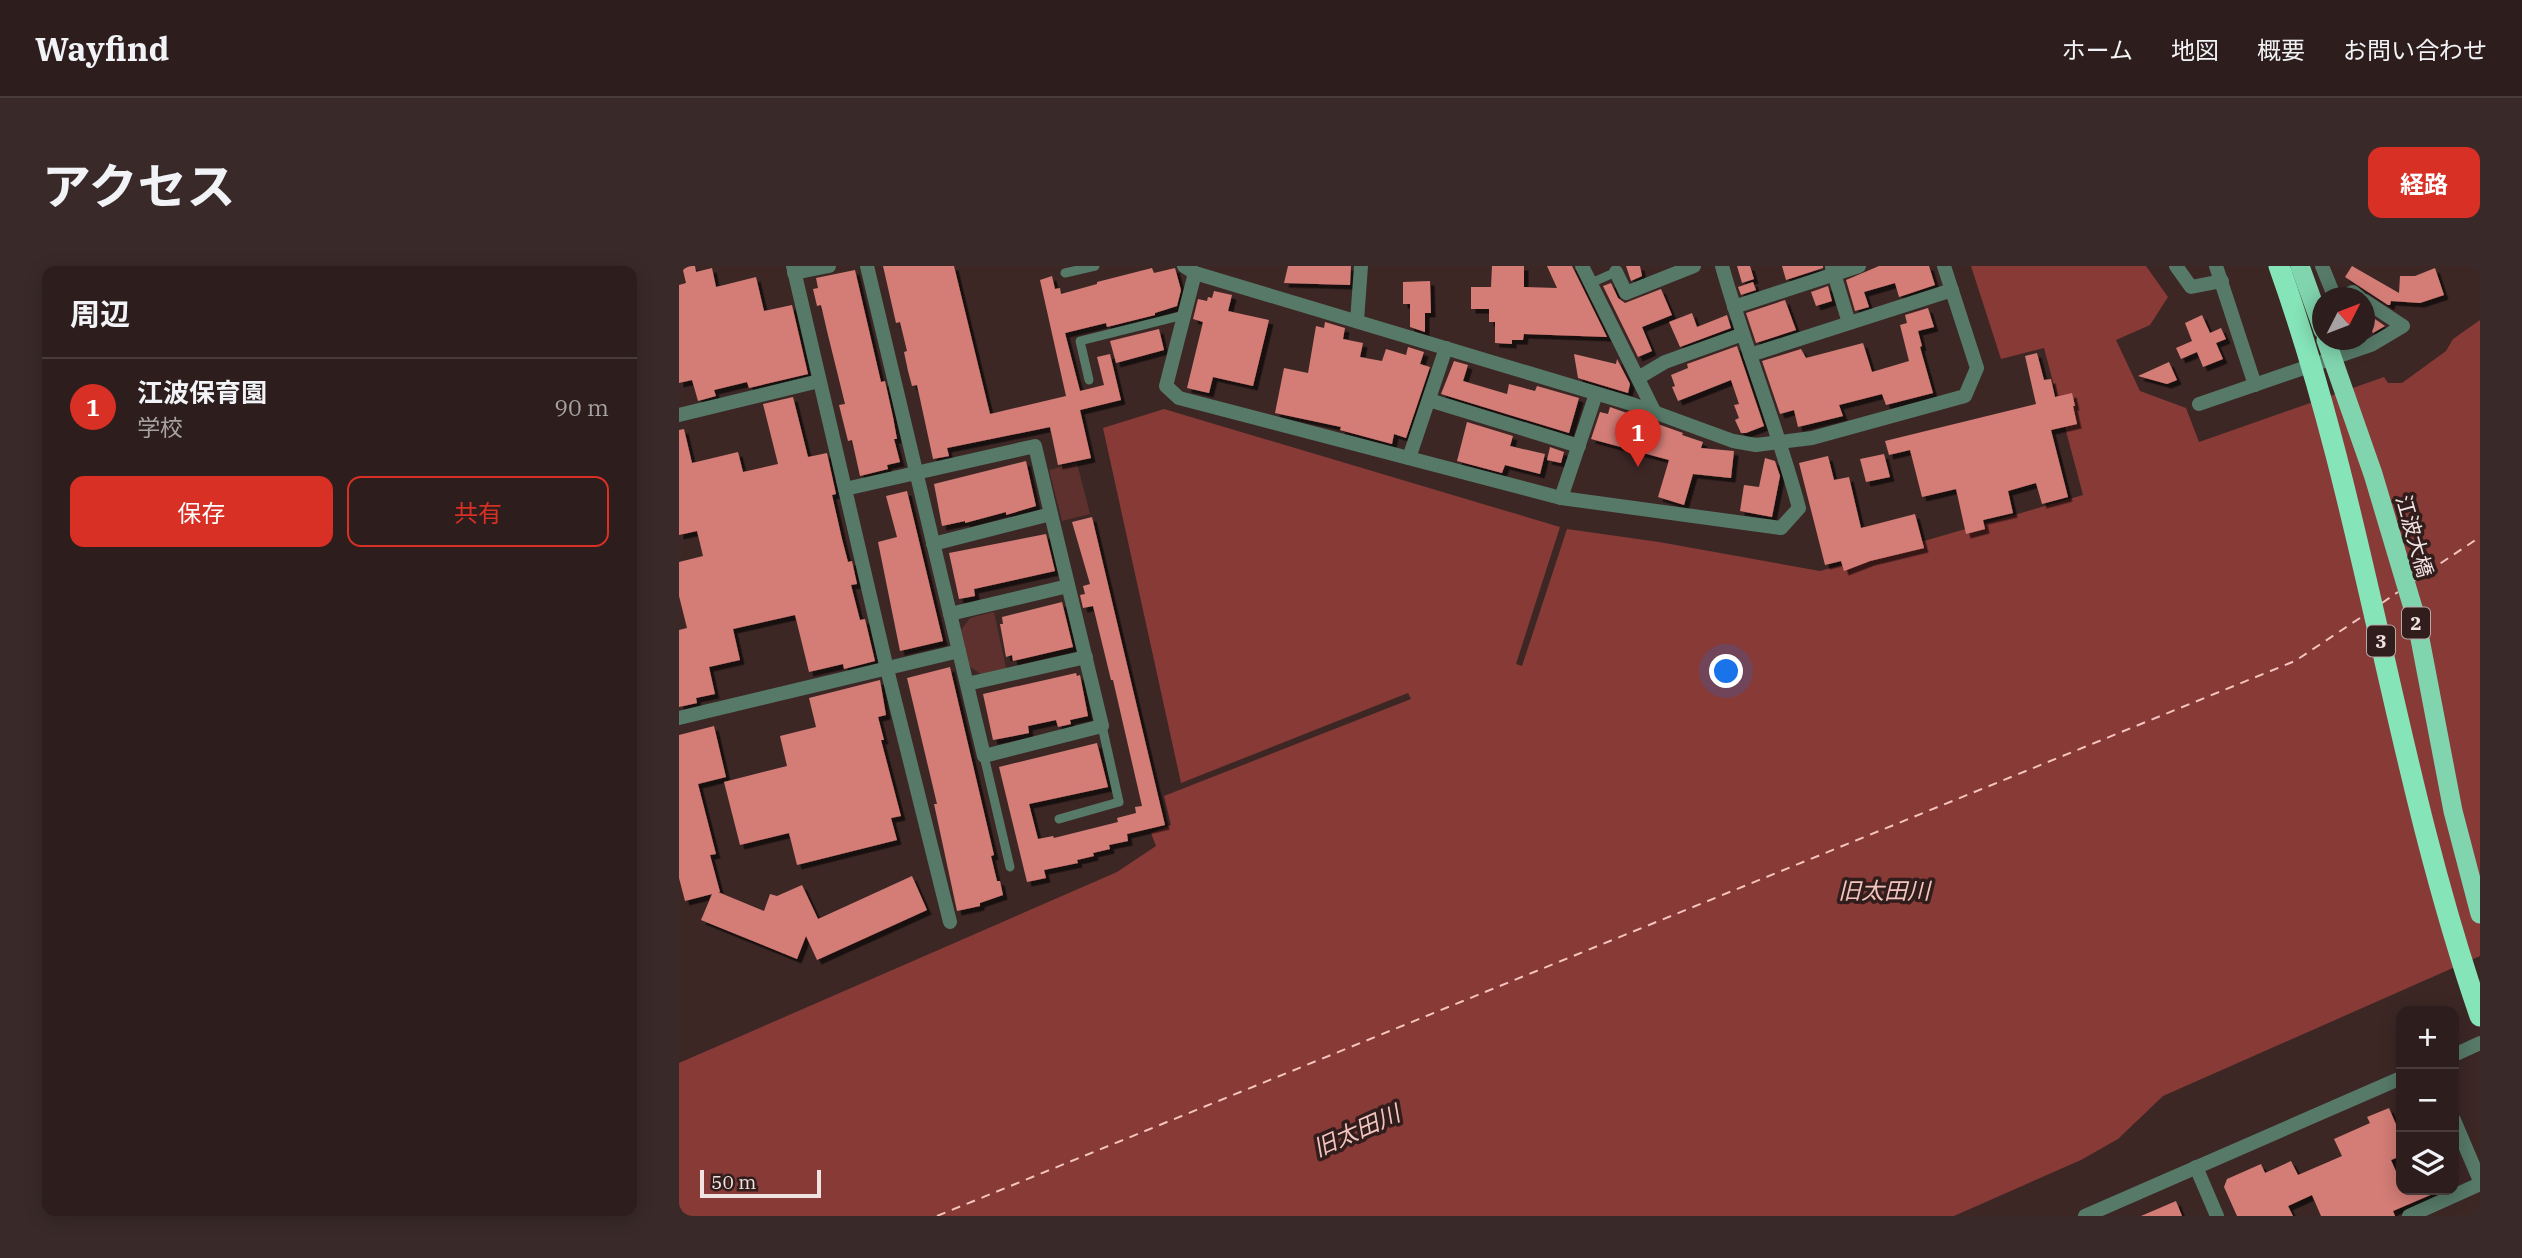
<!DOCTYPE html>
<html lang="ja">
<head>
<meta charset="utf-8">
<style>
	:root { --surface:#2d1d1c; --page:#392a29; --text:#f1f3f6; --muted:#a7a2a3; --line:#483b3b; --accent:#d93025 }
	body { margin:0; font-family:"IBM Plex Serif","Noto Sans JP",serif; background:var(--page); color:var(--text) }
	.controls { position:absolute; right:21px; bottom:21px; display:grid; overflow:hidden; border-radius:14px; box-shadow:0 4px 18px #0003 }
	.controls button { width:63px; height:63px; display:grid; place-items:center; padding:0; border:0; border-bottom:2px solid var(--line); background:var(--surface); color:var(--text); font:35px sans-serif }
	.compass { position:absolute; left:1633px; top:21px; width:63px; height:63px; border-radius:50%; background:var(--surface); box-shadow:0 4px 18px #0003; rotate:48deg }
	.scale { position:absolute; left:21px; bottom:18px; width:121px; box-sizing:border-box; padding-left:7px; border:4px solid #f1e3e1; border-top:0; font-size:19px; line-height:24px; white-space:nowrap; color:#f1e3e1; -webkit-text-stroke:5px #311d1c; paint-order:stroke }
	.you { position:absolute; left:1048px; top:406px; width:24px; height:24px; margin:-18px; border:5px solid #fff; border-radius:50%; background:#1a73e8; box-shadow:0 0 0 10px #1a73e833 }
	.badge { display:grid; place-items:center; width:46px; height:46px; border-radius:50%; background:var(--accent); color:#fff; font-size:23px; font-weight:700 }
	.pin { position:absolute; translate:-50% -58px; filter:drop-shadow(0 2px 4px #0008) }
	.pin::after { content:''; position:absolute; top:37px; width:24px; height:21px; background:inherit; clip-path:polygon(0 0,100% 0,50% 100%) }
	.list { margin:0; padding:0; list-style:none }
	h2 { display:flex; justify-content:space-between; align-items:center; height:91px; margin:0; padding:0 28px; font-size:30px }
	h2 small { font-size:23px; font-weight:400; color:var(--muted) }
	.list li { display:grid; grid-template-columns:46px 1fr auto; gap:21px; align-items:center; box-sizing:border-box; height:98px; padding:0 28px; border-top:2px solid var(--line) }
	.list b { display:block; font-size:26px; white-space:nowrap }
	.list p { margin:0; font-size:23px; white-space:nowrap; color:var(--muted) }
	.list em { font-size:23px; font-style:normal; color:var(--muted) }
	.actions { display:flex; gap:14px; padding:21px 28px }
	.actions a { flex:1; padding:16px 0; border:2px solid var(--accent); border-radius:14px; text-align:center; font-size:24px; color:var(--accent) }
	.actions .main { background:var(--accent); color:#fff }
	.icon { flex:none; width:38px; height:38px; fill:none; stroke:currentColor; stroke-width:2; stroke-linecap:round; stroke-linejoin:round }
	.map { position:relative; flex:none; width:1801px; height:950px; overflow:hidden; border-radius:14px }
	header { display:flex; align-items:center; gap:42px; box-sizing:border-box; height:98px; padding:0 35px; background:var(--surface); border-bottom:2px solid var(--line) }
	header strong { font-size:33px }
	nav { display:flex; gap:38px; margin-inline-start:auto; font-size:24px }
	.intro { display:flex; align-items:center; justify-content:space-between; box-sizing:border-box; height:168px; padding:0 42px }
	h1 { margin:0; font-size:49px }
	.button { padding:18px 32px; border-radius:14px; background:var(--accent); color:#fff; font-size:24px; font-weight:700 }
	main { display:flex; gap:42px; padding:0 42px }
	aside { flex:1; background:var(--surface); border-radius:14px; box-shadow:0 4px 18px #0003 }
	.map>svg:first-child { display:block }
	.green { fill:#5e312e }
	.water { fill:#883a36 }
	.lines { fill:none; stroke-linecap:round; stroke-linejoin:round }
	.ferry { stroke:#f4c4bf; stroke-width:2; stroke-dasharray:9 7; stroke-linecap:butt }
	.building { fill:#d37d76; filter:url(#shadow) }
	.service { stroke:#567968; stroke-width:9 }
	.minor { stroke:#567968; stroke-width:14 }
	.tertiary { stroke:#567968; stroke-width:14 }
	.trunk { stroke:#80d5ae; stroke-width:19 }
	.motorway { stroke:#86e4b9; stroke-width:21 }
	.labels { text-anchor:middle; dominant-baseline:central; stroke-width:7; stroke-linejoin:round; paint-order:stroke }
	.shield { fill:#311d1c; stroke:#b7a8a6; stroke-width:2 }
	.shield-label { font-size:19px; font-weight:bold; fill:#f1e3e1 }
	.street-label { font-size:21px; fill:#f1e3e1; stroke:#311d1c }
	.water-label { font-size:23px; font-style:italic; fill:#f4c4bf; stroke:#311d1c }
</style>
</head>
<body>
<header>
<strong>Wayfind</strong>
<nav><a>ホーム</a><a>地図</a><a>概要</a><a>お問い合わせ</a></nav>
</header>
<div class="intro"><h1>アクセス</h1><a class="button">経路</a></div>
<main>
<aside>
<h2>周辺<small></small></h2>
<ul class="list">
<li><span class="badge">1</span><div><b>江波保育園</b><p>学校</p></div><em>90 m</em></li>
</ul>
<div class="actions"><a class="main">保存</a><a>共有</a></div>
</aside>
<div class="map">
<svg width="1801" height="950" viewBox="0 0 1801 950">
	<defs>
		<filter id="shadow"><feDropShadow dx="4.5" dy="4.5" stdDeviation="0" flood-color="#0009"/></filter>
	</defs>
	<rect width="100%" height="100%" fill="#3c2725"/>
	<g class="green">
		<path d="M398 197 411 248 383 255 370 204Z"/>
		<path d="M315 346 327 402 302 408 291 401 282 364 291 352Z"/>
	</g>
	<path class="water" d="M1292 0H1467L1489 31 1471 59 1437 74 1461 125 1507 142 1520 176 1705 111 1709 117H1723L1767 85 1774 73 1801 54V690L1484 830 1439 873 1402 894 1275 950H0V797L438 606 477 580 472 567 492 559 485 530 732 433 729 427 502 517 424 162 485 143 881 261 837 398 843 400 888 263 980 276 1141 305 1404 229 1365 82 1322 93Z"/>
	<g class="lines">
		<g class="ferry">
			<path d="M1735 315 1801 271"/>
			<path d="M1703 337 1719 326"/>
			<path d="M258 950 1616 395 1684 350"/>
		</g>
	</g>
	<g class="building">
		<path d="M3 0H16L17 6 33 2 37 21 77 11 85 45 113 39 129 108 70 122 68 116 35 124 37 130 19 135 13 114 0 117V19L7 17Z"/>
		<path d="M204 0H275L311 148 387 130 361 14 373 10 376 23 381 22 382 28 418 18V16L473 2 475 7 496 2 502 24 498 40 476 47V49L428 61 427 57 386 67 401 125 425 119 418 91 431 88 442 134 401 144 412 192 379 199 371 161 268 182 270 190 254 193 238 119 233 120 229 105 225 86 228 85 221 56 217 57Z"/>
		<path d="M609 0H672L671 19 605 17Z"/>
		<path d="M813 0H845V21L878 22 868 0H893L928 71 845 68 844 74H833V78L816 77V56H810V43H792V21H812Z"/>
		<path d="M947 0H961L963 10 952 15Z"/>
		<path d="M1058 0H1071L1075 13 1063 17Z"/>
		<path d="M1103 0H1144V2L1107 14Z"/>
		<path d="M1200 0H1250L1256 19 1220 31 1216 17 1185 26 1190 41 1176 45 1167 14Z"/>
		<path d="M1673 0 1720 27 1721 10H1736L1756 2 1765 29 1741 37 1712 35 1711 39H1709L1666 11Z"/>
		<path d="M176 4 202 116 206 115 214 151 218 173H215L221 196 208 199 209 203 181 210 173 174 169 175 160 139 166 138 148 65 142 39 138 40 134 23 139 22 137 12Z"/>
		<path d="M751 15 752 47H746V66L731 61V38H724V16Z"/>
		<path d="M1074 16 1077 24 1062 29 1059 21Z"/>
		<path d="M932 17 939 32 946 37 982 23 993 49 963 61 973 85 959 91 924 20Z"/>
		<path d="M1149 20 1153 35 1137 40 1132 26Z"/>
		<path d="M535 25 553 29 549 45 590 54 574 120 534 111 530 127 508 122 524 56 514 53 519 33 528 35 529 31 533 32Z"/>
		<path d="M1106 34 1117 64 1077 77 1067 47Z"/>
		<path d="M1249 42 1255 61 1239 65 1243 80 1241 81 1254 127 1207 139 1203 128 1160 139 1164 150 1119 161 1115 144 1101 148 1083 95 1122 83 1127 92 1184 77 1193 106 1230 95 1221 59 1228 57 1226 49Z"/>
		<path d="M1013 47 1018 61 1048 49 1052 62 1001 81 990 56Z"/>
		<path d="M1523 49 1531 67 1542 62 1547 73 1537 77 1544 93 1524 101 1518 86 1502 93 1497 82 1513 75 1506 57Z"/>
		<path d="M1693 51 1706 60 1694 67 1686 56Z"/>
		<path d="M646 56 666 62 664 73 684 77 681 91 703 95 707 83 727 89 729 81 745 86 741 98 751 101 727 172 715 168 713 178 661 164 662 161 596 147 605 102 629 107 637 60 645 62Z"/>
		<path d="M480 63 485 84 437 97 431 75Z"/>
		<path d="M1058 80 1085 160 1067 167H1062L1056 154 1060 152 1055 139 1060 138 1052 114 999 135 993 121 996 120 992 109 1009 102 1008 98Z"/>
		<path d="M1358 87 1365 114 1372 113 1376 131 1393 127 1396 140H1394L1398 158 1372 164 1389 231 1363 238 1357 217 1329 225 1334 247 1304 254 1306 263 1287 268 1277 223 1243 231 1231 184 1210 189 1206 175 1357 138 1346 90Z"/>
		<path d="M895 88 937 98 938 93 951 118 949 127 899 112Z"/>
		<path d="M775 95 789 99 784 115 828 128 830 118 856 125 858 120 900 132 890 167 762 128Z"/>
		<path d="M1490 96 1498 114 1488 118 1459 110Z"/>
		<path d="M114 131 129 191 148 187 157 228 153 229 163 273 169 296 173 295 178 318 172 319 181 354 186 353 196 395 165 403 164 398 130 406 116 349 54 363 61 394 30 401 36 428 17 432 18 437 0 441V364L8 362 0 330V296L24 290 18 265 0 269V164L5 163 13 197 59 186 64 206 99 198 84 138Z"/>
		<path d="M931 141 1004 167 1003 169 1024 176 1022 182 1055 185 1052 212 1014 208 1005 239 979 231 990 194 912 173 921 146 929 148Z"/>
		<path d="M788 156 834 170 831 180 866 188 861 208 826 199 823 207 778 195Z"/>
		<path d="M871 181 885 186 882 197 868 194Z"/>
		<path d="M1205 188 1211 211 1187 216 1181 193Z"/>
		<path d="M1149 190 1155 214 1170 211 1182 262 1236 248 1245 282 1191 295 1165 305 1162 295 1146 299 1120 197Z"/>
		<path d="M1086 192 1096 195 1101 210 1093 251 1061 245 1065 219 1080 221Z"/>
		<path d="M347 195 357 240 327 249V246L286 257V255L263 260 255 218Z"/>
		<path d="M228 225 264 375 221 385 199 276 218 271 207 230Z"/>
		<path d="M413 251 486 559 448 568 449 575 430 579 431 583 414 587 415 590 398 594 399 597 365 604 367 612 348 616 320 501 418 477 429 521 350 538 359 573 374 570 375 572 439 556 438 552 457 547 456 541 463 540 434 414H432L414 340 404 342 401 329 406 328 404 320 411 318 393 256Z"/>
		<path d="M367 268 376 305 295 323 296 330 280 333 270 287Z"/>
		<path d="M383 336 394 381 334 395 333 389 327 391 321 358H324L323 351Z"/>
		<path d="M271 401 315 589 312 590 318 615H321L324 629 301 637V640L278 645 255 538H258L228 412Z"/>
		<path d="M397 407 398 410 401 409 409 450 391 454 392 458 379 461 377 454 349 460 350 467 314 474 304 428Z"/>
		<path d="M201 414 207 449 199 451 205 474H202L222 550 212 552 218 574 118 599 110 567 61 579 45 516 108 500 101 470 137 461 130 432Z"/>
		<path d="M35 460 47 511 19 518 37 588 31 589 41 626H39L85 645 91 628 98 630 123 619 139 653 233 610 248 644 138 694 127 670 118 693 22 654 33 628 6 635 0 612V469Z"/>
		<path d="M1710 842 1722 870V890L1712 894 1722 917V924H1763L1714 945 1716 950H1642L1633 929 1609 940 1614 950H1558L1545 921 1548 913 1582 898 1586 907 1612 895 1619 909 1663 890 1655 873 1691 857 1688 851Z"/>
		<path d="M1497 935 1503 950H1462Z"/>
	</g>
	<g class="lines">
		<g class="service">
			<path d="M386 7 416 0"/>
			<path d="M912 17 937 6"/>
			<path d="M410 114 401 75 505 49"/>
			<path d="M305 490 331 601"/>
			<path d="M380 553 440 536 423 460"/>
		</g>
		<g class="minor">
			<path d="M114 0 208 403 271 656"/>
			<path d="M188 0 305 490 423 460 372 248"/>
			<path d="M505 0 516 7 953 138 1054 175 1077 179 1133 172 1286 130 1298 102 1265 0"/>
			<path d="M903 0 976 147"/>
			<path d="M1497 0 1512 21 1543 15"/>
			<path d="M1537 0 1576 119"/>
			<path d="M1643 0 1656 32"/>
			<path d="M1153 1 1170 57"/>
			<path d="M937 6 947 27 1015 0"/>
			<path d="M115 7 150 0"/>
			<path d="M516 7 487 120 500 132 882 232 1102 262 1120 242C1098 160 1066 82 1043 0"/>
			<path d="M1660 32 1674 26 1681 32"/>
			<path d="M1055 41 1180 0"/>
			<path d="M678 55 682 0"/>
			<path d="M1071 89 1273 24"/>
			<path d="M959 112 986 96 1064 68"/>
			<path d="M750 134 900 180"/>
			<path d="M1520 138 1692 79 1724 60 1686 35"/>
			<path d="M0 149 140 115"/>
			<path d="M730 192 767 82"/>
			<path d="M166 223 356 180 372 248 254 278"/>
			<path d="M882 232 917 128"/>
			<path d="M271 348 389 320"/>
			<path d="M288 418 407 391"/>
			<path d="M0 452 280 385"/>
			<path d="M1775 854 1801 915"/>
			<path d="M1730 950 1801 918"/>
		</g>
		<g class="tertiary">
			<path d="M1775 789 1801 777"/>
			<path d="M1517 901 1538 950"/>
			<path d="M1406 950 1722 812"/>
		</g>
		<g class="trunk">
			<path d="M1621 0 1644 64"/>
			<path d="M1647 74 1694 208 1737 352 1774 545 1801 648"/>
		</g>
		<path class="motorway" d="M1600 0C1687 244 1716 505 1801 750"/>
	</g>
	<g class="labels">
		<g class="shield">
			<rect x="1723" y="341.5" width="28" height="31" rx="5"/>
			<rect x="1688" y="359.5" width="28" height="31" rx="5"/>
		</g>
		<g class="shield-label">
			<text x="1737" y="357">2</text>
			<text x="1702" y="375">3</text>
		</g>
		<g class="street-label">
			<text transform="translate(1736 270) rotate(74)">江波大橋</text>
		</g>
		<g class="water-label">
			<text x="1205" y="624">旧太田川</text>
			<text transform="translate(677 864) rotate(-24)">旧太田川</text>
		</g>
	</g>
</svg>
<div class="controls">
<button>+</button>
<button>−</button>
<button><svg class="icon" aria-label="layers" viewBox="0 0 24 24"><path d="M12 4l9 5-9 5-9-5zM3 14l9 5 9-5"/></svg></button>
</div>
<svg class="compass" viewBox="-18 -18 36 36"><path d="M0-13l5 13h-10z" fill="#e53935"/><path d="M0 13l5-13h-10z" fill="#a7a2a3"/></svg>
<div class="scale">50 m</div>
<div class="you"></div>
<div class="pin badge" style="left:959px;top:201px">1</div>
</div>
</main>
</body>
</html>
